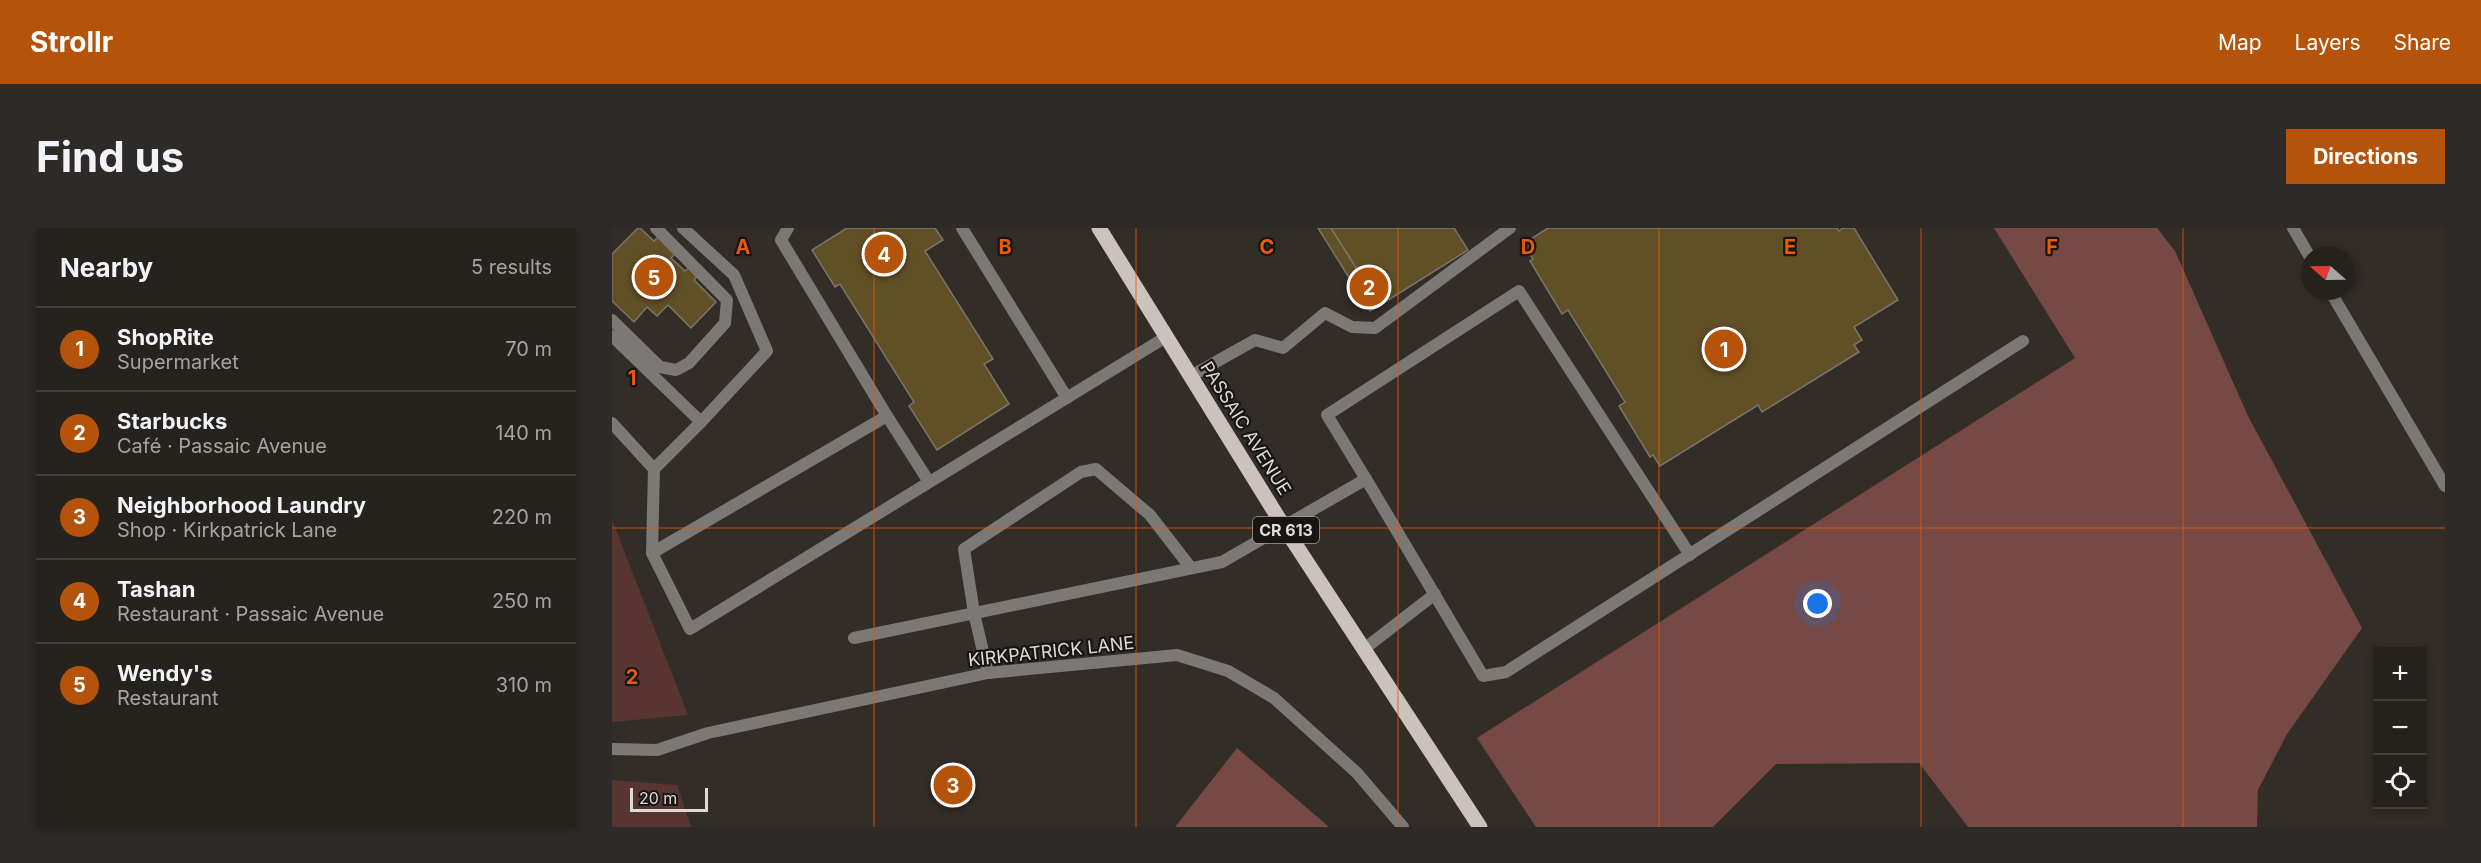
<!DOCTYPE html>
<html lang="en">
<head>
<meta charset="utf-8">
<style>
	:root { --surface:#26221e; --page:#2e2a27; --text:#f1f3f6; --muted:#a4a4a4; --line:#423f3c; --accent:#b45309 }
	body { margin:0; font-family:Inter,sans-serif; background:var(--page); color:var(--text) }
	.controls { position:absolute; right:18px; bottom:18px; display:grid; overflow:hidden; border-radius:0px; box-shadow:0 3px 9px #0003 }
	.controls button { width:54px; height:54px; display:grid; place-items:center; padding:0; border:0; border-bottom:2px solid var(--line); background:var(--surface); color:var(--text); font:30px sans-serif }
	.compass { position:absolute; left:1689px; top:18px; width:54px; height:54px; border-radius:50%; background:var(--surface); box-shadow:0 3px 9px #0003; rotate:290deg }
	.scale { position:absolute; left:18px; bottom:15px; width:78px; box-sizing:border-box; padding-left:6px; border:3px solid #dedad7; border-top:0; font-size:16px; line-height:21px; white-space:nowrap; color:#dedad7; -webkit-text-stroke:4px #181613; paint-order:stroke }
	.you { position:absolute; left:1206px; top:376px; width:21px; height:21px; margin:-15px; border:4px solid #fff; border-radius:50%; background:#1a73e8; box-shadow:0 0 0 9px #1a73e833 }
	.badge { display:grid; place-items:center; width:39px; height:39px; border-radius:50%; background:var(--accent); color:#fff; font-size:20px; font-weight:700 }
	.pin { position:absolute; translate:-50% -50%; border:3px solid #fff; box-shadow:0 2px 6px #0006 }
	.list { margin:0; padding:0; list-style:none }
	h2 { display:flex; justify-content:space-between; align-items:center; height:78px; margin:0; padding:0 24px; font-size:26px }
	h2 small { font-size:20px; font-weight:400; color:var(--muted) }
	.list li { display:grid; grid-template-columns:39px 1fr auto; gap:18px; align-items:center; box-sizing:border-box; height:84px; padding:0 24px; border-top:2px solid var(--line) }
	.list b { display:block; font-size:22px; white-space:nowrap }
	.list p { margin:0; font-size:20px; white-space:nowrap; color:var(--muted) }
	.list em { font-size:20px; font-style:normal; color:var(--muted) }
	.icon { flex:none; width:33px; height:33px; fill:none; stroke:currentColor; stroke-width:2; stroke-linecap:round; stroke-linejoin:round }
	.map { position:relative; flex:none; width:1833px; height:599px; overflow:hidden; border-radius:0px }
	header { display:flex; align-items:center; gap:36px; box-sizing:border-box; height:84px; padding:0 30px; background:var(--accent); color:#fff }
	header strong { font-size:28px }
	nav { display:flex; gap:33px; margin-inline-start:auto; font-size:21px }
	.intro { display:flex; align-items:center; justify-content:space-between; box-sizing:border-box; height:144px; padding:0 36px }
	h1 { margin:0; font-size:42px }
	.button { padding:15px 27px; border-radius:0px; background:var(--accent); color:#fff; font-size:21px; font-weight:700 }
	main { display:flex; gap:36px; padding:0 36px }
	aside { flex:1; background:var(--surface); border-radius:0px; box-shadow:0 3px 9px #0003 }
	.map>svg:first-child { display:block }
	.green { fill:#593531 }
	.forest { fill:#764944 }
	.building { fill:#614f25; stroke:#79756d; stroke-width:1.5 }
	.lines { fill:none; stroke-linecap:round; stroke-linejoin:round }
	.service { stroke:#7c7876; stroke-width:12 }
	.minor { stroke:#7c7876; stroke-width:12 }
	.tertiary { stroke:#7c7876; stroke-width:12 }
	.primary { stroke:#cbc2be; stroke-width:15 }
	.grid { fill:none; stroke:#e8590c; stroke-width:1.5; stroke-opacity:0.55 }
	.labels { text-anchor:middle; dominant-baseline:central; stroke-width:4.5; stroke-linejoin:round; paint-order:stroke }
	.shield { fill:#181613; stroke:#a39f9c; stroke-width:1.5 }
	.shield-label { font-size:16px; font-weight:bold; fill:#dedad7 }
	.street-label { font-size:18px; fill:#dedad7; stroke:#181613 }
	.grid-label { font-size:20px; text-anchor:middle; font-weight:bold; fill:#e8590c; stroke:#181613; stroke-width:4.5; stroke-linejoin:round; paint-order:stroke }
</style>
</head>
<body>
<header>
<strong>Strollr</strong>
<nav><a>Map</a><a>Layers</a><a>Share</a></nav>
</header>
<div class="intro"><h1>Find us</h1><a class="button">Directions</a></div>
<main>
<aside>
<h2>Nearby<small>5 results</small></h2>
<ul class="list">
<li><span class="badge">1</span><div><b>ShopRite</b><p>Supermarket</p></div><em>70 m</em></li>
<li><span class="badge">2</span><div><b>Starbucks</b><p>Café · Passaic Avenue</p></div><em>140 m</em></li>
<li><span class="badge">3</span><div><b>Neighborhood Laundry</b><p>Shop · Kirkpatrick Lane</p></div><em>220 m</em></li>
<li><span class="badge">4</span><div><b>Tashan</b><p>Restaurant · Passaic Avenue</p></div><em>250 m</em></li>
<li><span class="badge">5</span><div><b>Wendy's</b><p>Restaurant</p></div><em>310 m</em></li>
</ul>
</aside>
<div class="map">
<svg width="1833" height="599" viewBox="0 0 1833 599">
	<rect width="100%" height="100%" fill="#332d28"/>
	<g class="green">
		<path d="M0 292 76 487 0 494Z"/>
		<path d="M0 552 65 557 79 599H0Z"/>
	</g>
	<g class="forest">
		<path d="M1382 0H1545L1563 23 1636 188 1750 400 1675 506 1646 562 1645 599H1356L1307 535 1164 536 1101 599H924L865 510 1463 130Z"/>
		<path d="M625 520 717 599H563Z"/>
	</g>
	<g class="building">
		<path d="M26 0H28L42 13 48 7 65 24 59 30 73 43 79 38 87 46 82 52 104 74 79 100 56 77 45 88 35 79 22 94 0 73V26Z"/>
		<path d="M235 0H323L331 12 313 23 381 131 372 136 397 176 325 222 297 178 302 174 228 56 223 59 200 22Z"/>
		<path d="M706 0H719L762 68 778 71 758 83Z"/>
		<path d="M719 0H842L856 22 778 71 762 68Z"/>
		<path d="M936 0H1225L1227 3 1231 0H1242L1286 72 1242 99 1250 112 1242 117 1247 124 1150 184 1146 177 1048 238 1041 227 1038 229 1007 178 1013 174 956 82 950 86 918 33 921 31 911 16Z"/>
	</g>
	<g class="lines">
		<g class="service">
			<path d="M350 0 455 170"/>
			<path d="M0 92 48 139 64 142 77 135 113 95 115 72 44 0"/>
			<path d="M0 108 89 194 155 123 122 47 71 0"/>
			<path d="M579 148 643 112 671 120 713 85 740 99 763 100 898 0"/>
			<path d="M275 188 317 254"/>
			<path d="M0 195 42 241 89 194"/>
			<path d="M42 241 40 325 78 401 554 109"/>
			<path d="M754 251 715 187 907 63 1078 327"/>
			<path d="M40 325 275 188 169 12 176 0"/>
			<path d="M242 410 610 334 754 251 871 448 894 444 1411 113"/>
			<path d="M752 421 823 366"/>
			<path d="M376 445 362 385 352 321 469 244 484 241 538 287 579 340"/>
		</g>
		<g class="minor">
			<path d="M1681 0 1698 29"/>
			<path d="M1718 63 1833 258"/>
		</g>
		<path class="tertiary" d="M0 521 45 522 96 505 376 445 565 427 616 443 662 470 745 545 791 599"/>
		<path class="primary" d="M487 0 672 299 868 599"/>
	</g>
	<path class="grid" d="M262 0V599M524 0V599M786 0V599M1047 0V599M1309 0V599M1571 0V599M0 300H1833"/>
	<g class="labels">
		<rect class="shield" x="641" y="289" width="66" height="26" rx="4.5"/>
		<g class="shield-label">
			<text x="674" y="302">CR 613</text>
		</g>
		<g class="street-label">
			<text transform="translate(634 200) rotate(58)">PASSAIC AVENUE</text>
			<text transform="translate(439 423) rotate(-6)">KIRKPATRICK LANE</text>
		</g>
	</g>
	<g class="grid-label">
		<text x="131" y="26">A</text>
		<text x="393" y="26">B</text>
		<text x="655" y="26">C</text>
		<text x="916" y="26">D</text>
		<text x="1178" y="26">E</text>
		<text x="1440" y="26">F</text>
		<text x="20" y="157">1</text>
		<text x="20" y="456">2</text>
	</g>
</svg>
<div class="controls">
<button>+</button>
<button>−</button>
<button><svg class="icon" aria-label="locate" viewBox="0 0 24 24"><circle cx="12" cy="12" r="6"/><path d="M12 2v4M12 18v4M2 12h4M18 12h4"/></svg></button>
</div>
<svg class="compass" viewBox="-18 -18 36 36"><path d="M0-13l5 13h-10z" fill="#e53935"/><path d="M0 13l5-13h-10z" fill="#a4a4a4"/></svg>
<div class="scale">20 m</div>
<div class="you"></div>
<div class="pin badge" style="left:1112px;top:121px">1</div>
<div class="pin badge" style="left:757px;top:59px">2</div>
<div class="pin badge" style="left:341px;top:557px">3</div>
<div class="pin badge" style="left:272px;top:26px">4</div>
<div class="pin badge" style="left:42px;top:49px">5</div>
</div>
</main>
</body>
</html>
